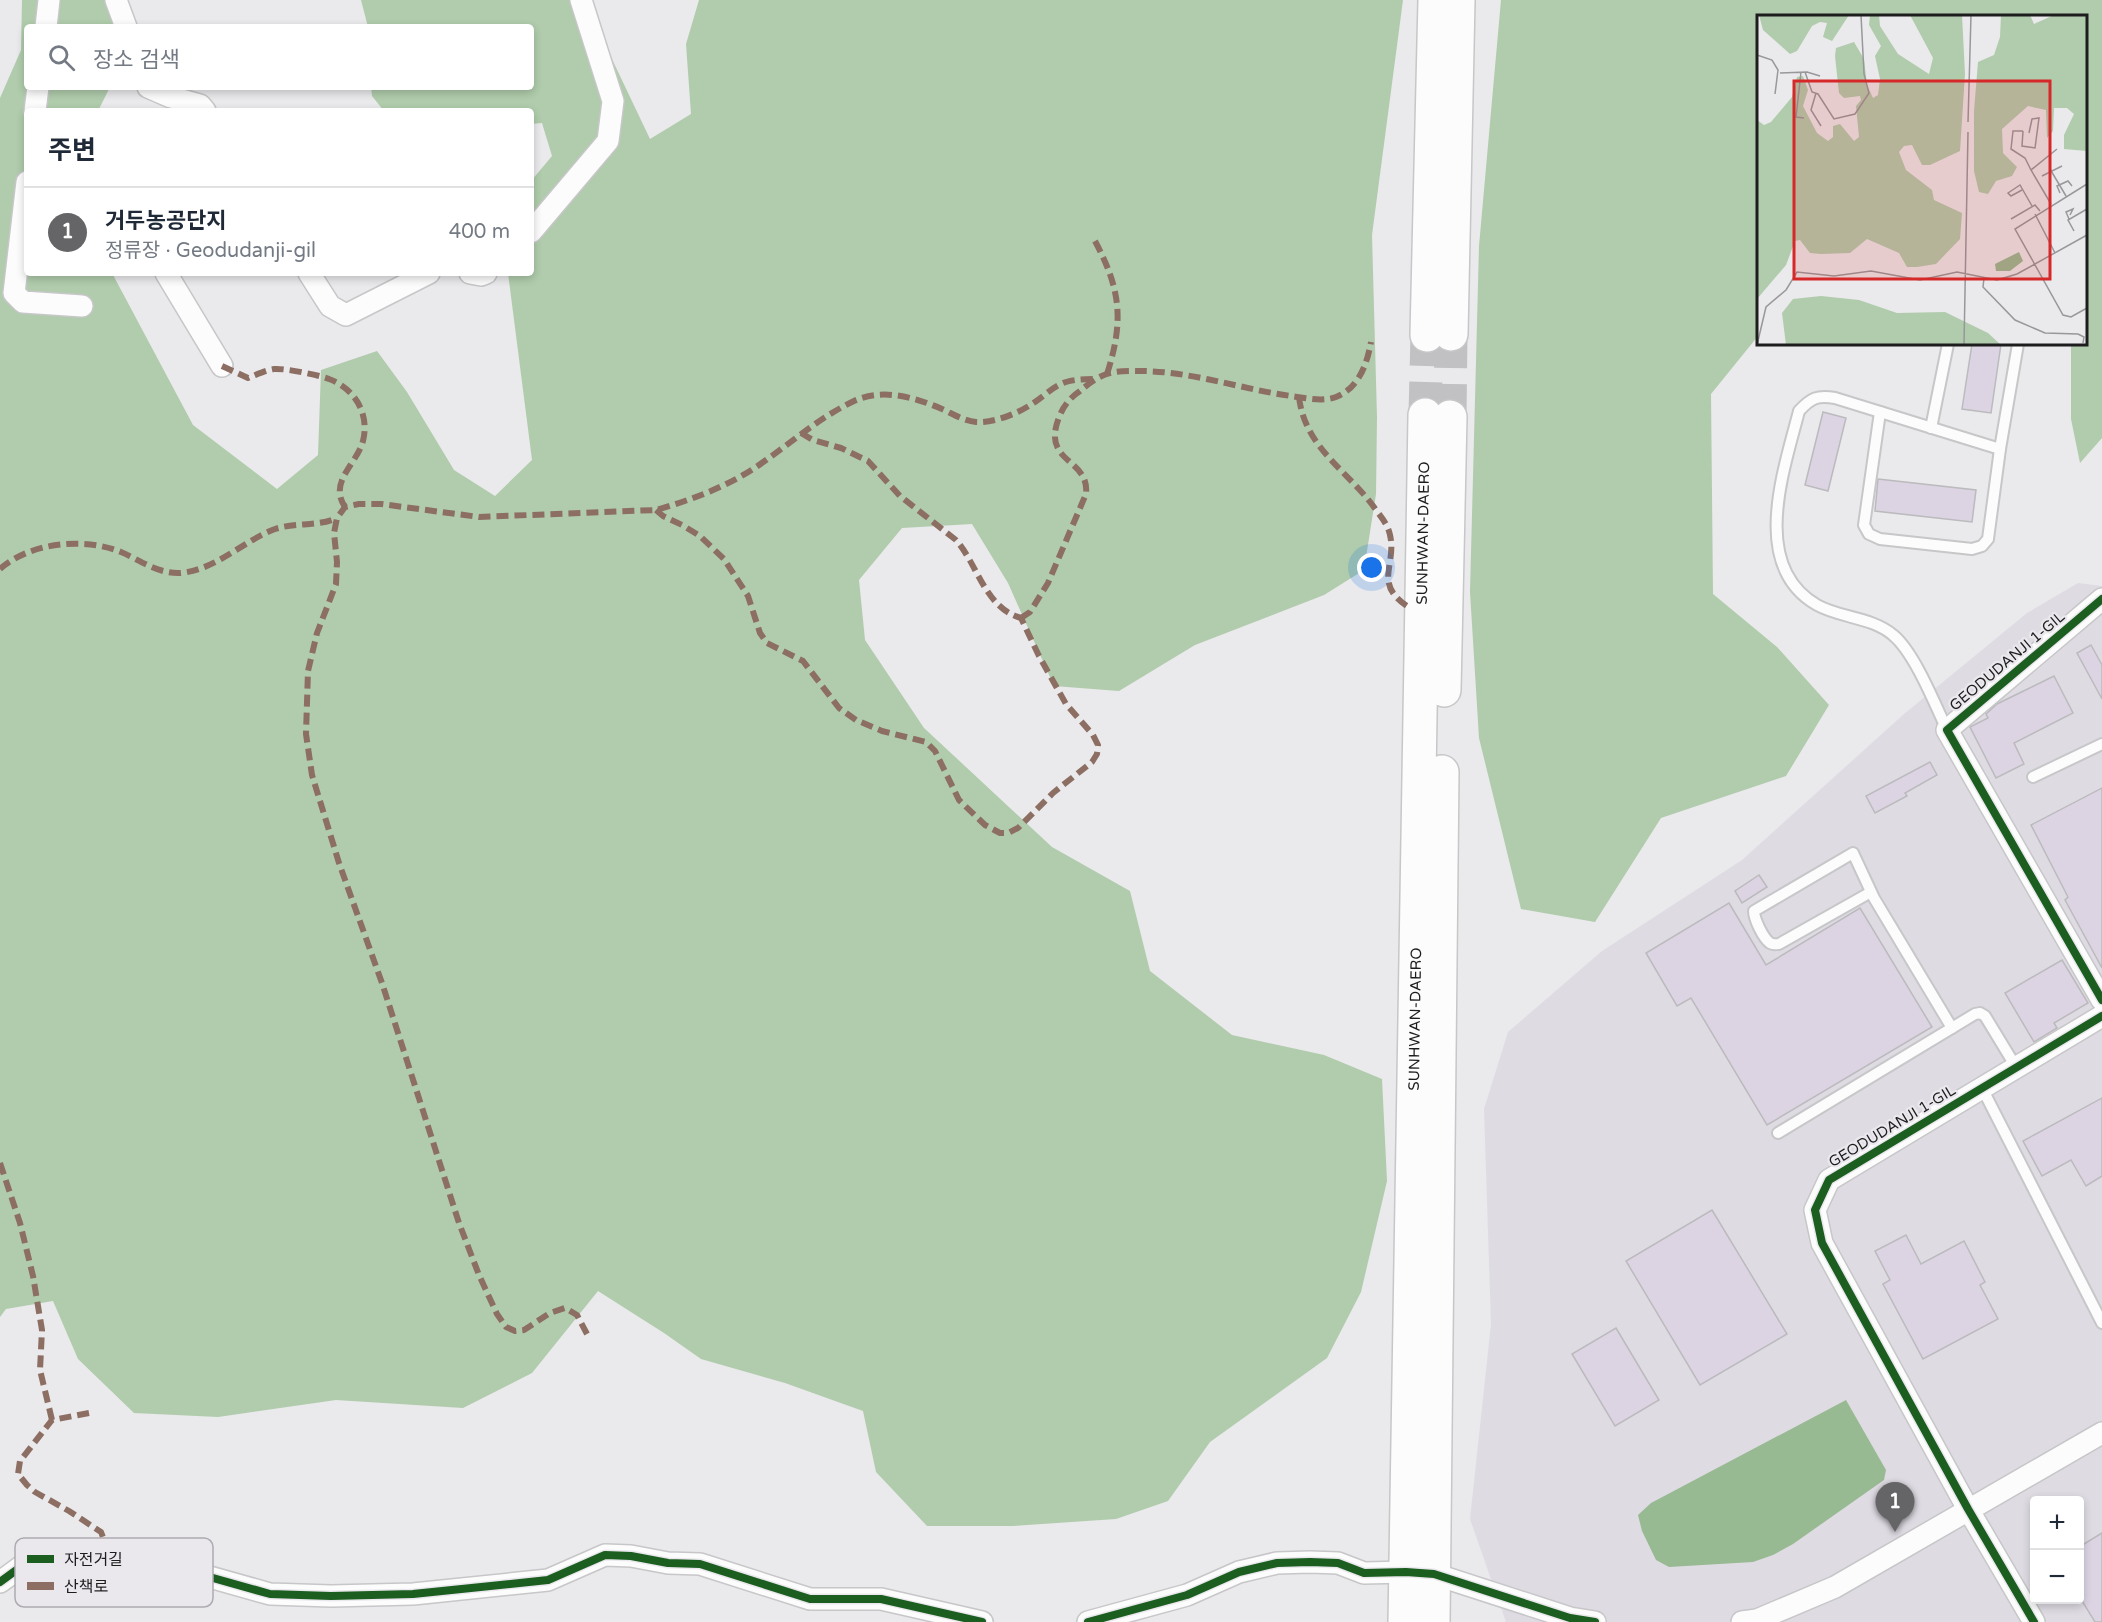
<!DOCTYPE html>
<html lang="ko">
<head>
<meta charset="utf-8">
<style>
	:root { --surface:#fff; --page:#f2f2f3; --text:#1f2937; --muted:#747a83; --line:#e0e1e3; --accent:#656466 }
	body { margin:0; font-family:"Varela Round","Noto Sans KR",sans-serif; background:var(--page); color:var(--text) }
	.controls { position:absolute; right:18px; bottom:18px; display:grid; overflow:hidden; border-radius:6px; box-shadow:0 3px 9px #0003 }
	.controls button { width:54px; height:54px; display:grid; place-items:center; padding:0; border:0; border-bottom:2px solid var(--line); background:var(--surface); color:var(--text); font:30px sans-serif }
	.you { position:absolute; left:1372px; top:568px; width:21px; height:21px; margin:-15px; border:4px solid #fff; border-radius:50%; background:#1a73e8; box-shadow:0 0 0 9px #1a73e833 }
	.badge { display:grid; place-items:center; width:39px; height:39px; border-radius:50%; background:var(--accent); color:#fff; font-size:20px; font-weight:700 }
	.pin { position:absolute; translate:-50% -50px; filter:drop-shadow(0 2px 3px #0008) }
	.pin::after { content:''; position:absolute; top:32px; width:21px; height:18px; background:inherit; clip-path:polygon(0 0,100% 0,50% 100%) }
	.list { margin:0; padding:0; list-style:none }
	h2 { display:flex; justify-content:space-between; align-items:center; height:78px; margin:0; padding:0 24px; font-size:26px }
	h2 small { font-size:20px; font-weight:400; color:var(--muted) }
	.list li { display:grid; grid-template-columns:39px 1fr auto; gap:18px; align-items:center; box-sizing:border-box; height:90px; padding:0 24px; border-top:2px solid var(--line) }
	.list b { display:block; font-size:22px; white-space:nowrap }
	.list p { margin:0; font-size:20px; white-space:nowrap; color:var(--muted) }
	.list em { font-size:20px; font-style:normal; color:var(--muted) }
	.icon { flex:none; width:33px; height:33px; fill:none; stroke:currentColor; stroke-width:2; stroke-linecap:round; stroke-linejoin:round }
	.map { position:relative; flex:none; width:2102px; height:1622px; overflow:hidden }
	.search { position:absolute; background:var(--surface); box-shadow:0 3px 9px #0003; left:24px; top:24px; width:510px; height:66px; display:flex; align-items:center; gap:15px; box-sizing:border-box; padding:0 21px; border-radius:6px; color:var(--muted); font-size:22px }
	.panel { position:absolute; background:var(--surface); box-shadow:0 3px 9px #0003; left:24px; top:108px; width:510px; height:168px; border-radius:6px }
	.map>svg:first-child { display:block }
	.built { fill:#dfdbe3; fill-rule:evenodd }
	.forest { fill:#b0ccac }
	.water { fill:#97ba92 }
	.building { fill:#dcd4e3; stroke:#bbbabd; stroke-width:1.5 }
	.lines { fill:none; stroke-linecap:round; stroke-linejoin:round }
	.primary-tunnel { stroke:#c1c0c3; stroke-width:33; stroke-dasharray:33 16; stroke-linecap:butt }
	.service-casing { stroke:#c7c6c8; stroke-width:14 }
	.minor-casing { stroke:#c7c6c8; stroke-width:24 }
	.primary-casing { stroke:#c7c6c8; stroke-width:36 }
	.service { stroke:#fcfcfc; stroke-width:10 }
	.minor { stroke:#fcfcfc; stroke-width:21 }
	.primary { stroke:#fcfcfc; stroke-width:33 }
	.quiet { stroke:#8d6e63; stroke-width:6; stroke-dasharray:12 6; stroke-linecap:butt }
	.cycleway-casing { stroke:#eae8ed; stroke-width:11 }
	.cycleway { stroke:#1b5e20; stroke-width:8 }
	.labels { text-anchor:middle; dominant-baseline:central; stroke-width:4.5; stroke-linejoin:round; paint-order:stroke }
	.street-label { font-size:15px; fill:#1e1d1e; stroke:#eae8ed }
	.inset-road { fill:none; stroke:#98979a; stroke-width:1.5 }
	.view { fill:#d62828; fill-opacity:0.15; stroke:#d62828; stroke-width:3 }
	.inset-edge { fill:none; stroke:#1e1d1e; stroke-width:3 }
	.key { fill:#eae8ed; stroke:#adabaf; stroke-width:1.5 }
	.key-label { font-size:16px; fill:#1e1d1e }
</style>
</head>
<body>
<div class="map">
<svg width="2102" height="1622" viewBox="0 0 2102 1622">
	<rect width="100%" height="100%" fill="#eae9ec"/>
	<path class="built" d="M2078 583 2102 586V1622H1506L1470 1519 1491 1324 1484 1109 1508 1032 1602 951 1742 860 1904 714 2027 613ZM2034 1500H2080V1600H2034Z"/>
	<g class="forest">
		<path d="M22 0H107L115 27H27V87H110L98 111H27V273H112L193 425 277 489 318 455 321 370 377 351 407 392 454 470 495 496 532 460 508 273H531V181L552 156 542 123 531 124V111H384L372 96 371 87H531V27H368L361 0H591L600 34 650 139 691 114 686 44 699 0H1403L1372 235 1377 417 1376 494 1364 570 1324 595 1195 645 1119 691 1054 686 1008 583 972 524 902 528 859 580 865 640 924 728 1052 847 1130 891 1150 971 1232 1035 1324 1055 1382 1079 1387 1181 1361 1292 1327 1358 1210 1442 1168 1501 1116 1519 1013 1526H927L876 1472 863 1411 785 1383 701 1359 664 1333 598 1291 532 1373 463 1408 336 1400 218 1417 134 1413 78 1359 53 1301 6 1309 0 1317V98L21 50Z"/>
		<path d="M1501 0H2102V438L2080 463 2071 419V344H2086V16H1758V336L1711 394 1713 594 1777 647 1829 705 1786 776 1661 818 1595 922 1521 909 1479 738 1470 592 1479 246Z"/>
	</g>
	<path class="water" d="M1846 1400 1886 1470 1884 1480 1793 1544 1773 1555 1753 1562 1669 1567 1656 1560 1642 1531 1638 1515 1651 1503Z"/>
	<g class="building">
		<path d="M1972 344H2001L1991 413 1962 409Z"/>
		<path d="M1823 412 1846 418 1828 491 1805 485Z"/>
		<path d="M1878 479 1976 490 1972 522 1875 511Z"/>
		<path d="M2091 645 2102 665V699L2077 653Z"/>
		<path d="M2054 676 2073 713 2014 743 2024 764 1996 778 1970 727 1988 718 1986 714 1997 704Z"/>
		<path d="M1930 762 1937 775 1905 793 1907 796 1875 813 1866 796Z"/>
		<path d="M2102 788V968L2065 900 2068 897 2031 825Z"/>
		<path d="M1759 875 1767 887 1742 903 1735 891Z"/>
		<path d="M1729 903 1766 965 1860 908 1932 1027 1767 1125 1691 998 1677 1006 1646 953Z"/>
		<path d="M2062 960 2088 1003 2054 1023 2057 1028 2034 1042 2005 993Z"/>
		<path d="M2102 1098V1176L2086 1186 2071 1160 2042 1176 2023 1141Z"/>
		<path d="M1712 1210 1787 1334 1700 1385 1626 1261Z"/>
		<path d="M1906 1235 1921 1264 1964 1241 1985 1282 1980 1285 1998 1319 1923 1359 1883 1284 1890 1280 1875 1251Z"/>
		<path d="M1616 1328 1659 1400 1615 1426 1572 1354Z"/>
		<path d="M2102 1533V1622H2095L2079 1596V1547Z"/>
	</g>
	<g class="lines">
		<g class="primary-tunnel">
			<path d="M1425 415 1427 335"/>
			<path d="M1450 417 1451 334"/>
		</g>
		<defs>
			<g id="service">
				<path d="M1880 412 1864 525 1869 534 1880 539 1972 549 1982 546 1988 539 2000 449 2018 344"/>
				<path d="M1931 428 1948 344"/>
				<path d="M1947 730C1935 704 1914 652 1893 635 1872 617 1840 618 1817 605 1749 566 1784 470 1799 411 1811 398 1817 395 1835 398L2000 449"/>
				<path d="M2033 777 2102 744"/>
				<path d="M1871 892 1779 944C1775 944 1773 945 1770 943 1763 938 1754 919 1754 911L1853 853 1874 898 1952 1028"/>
				<path d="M1982 1088 2102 1323"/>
				<path d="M1778 1133 1975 1014 1980 1013 1985 1016 2016 1067"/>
			</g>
			<g id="minor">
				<path d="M116 0 126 27"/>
				<path d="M46 27 49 0"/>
				<path d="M148 87 171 97 200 105 205 111"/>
				<path d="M35 111 38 87"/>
				<path d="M27 182 14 293 23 302 82 306"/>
				<path d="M531 232 608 141 613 101 581 0"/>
				<path d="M166 273 222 366"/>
				<path d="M309 273 330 306 346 315 429 273"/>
				<path d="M470 273 481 275 486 273"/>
				<path d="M2102 599 1947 730 2102 1000"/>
				<path d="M0 1582 26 1563 66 1554 108 1550 142 1558 270 1594 331 1596 413 1594 548 1580 605 1555 631 1556 668 1563 700 1564 810 1599H881L982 1622"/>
				<path d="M1088 1622 1187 1595 1239 1572 1277 1563 1310 1562 1338 1563 1364 1573 1406 1572 1434 1574 1570 1618 1595 1622"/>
				<path d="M1742 1622 1757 1620 1835 1587 2102 1433"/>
				<path d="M2034 1622 1968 1509 1822 1243 1815 1210 1829 1180 2102 1016"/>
			</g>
			<g id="primary">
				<path d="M1451 334 1458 0"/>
				<path d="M1427 335 1435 0"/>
				<path d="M1444 690 1450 417"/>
				<path id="s1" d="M1405 1622 1425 415"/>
				<path d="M1433 1622 1442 772"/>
			</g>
		</defs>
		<use href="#service" class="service-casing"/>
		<use href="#minor" class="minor-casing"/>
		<use href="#primary" class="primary-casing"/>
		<use href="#service" class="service"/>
		<use href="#minor" class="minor"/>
		<use href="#primary" class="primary"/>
		<g class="quiet">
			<path d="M1095 241C1121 290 1124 321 1107 374"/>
			<path d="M222 366 248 378C256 375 266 370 274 369 284 368 319 375 329 379 354 388 370 413 363 441 357 464 328 482 345 507"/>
			<path d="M1299 397C1305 449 1349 471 1376 510 1382 518 1388 525 1390 535 1397 565 1373 583 1407 606"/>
			<path d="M801 433 813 440 841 448 868 461 900 496 956 540C978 565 985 608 1021 618"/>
			<path d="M656 510 663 516 682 525 700 536 724 559 748 596 760 633 767 643 803 661 839 708 856 720 882 731 926 742 935 751 959 800 985 825 1000 833H1008L1018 828 1053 793 1092 762 1097 754 1098 745 1093 735 1066 704 1039 656 1021 618"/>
			<path d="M0 569C31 542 84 537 121 552 140 560 158 574 180 573 216 570 243 541 275 529 297 522 316 527 337 518"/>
			<path d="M1021 618 1030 612 1048 583 1086 494C1090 457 1039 464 1060 415 1064 405 1071 397 1080 391 1087 385 1097 377 1107 374 1118 370 1132 371 1143 371 1194 372 1241 389 1291 396 1305 398 1323 402 1336 397 1359 388 1367 364 1371 342"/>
			<path d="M0 1163 20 1223 33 1276 42 1330 40 1370 52 1420"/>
			<path d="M587 1334 577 1315 565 1308 550 1313 524 1330 515 1331 506 1327 497 1314 479 1275 459 1223 382 983 339 863 312 775 306 734 308 671 317 633 336 584 337 562 334 533 337 518 345 507 359 504H381L479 517 656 510C691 500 726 487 756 467 789 445 818 418 854 401 883 388 914 397 942 409 953 414 964 421 976 422 995 423 1019 413 1035 402 1045 395 1054 386 1066 382 1076 379 1087 379 1097 379"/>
			<path d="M89 1413 52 1420 20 1461 18 1474 27 1485 35 1492 69 1511 101 1532 108 1550"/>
		</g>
		<defs>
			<g id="cycleway">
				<path d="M2102 599 1947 730 2102 1000"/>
				<path d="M0 1582 26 1563 66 1554 108 1550 142 1558 270 1594 331 1596 413 1594 548 1580 605 1555 631 1556 668 1563 700 1564 810 1599H881L982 1622"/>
				<path d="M1088 1622 1187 1595 1239 1572 1277 1563 1310 1562 1338 1563 1364 1573 1406 1572 1434 1574 1570 1618 1595 1622"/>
				<path d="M2034 1622 1968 1509 1822 1243 1815 1210 1829 1180 2102 1016"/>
			</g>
		</defs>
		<use href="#cycleway" class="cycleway-casing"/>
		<use href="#cycleway" class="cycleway"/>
	</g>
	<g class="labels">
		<g class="street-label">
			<text stroke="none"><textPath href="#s1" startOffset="1089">SUNHWAN-DAERO</textPath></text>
			<text transform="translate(2007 661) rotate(-40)">GEODUDANJI 1-GIL</text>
			<text stroke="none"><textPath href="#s1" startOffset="603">SUNHWAN-DAERO</textPath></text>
			<text transform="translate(1892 1126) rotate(-31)">GEODUDANJI 1-GIL</text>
		</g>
	</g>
	<g transform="translate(1757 15)">
		<rect width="330" height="330" fill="#eae9ec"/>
		<path d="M2 0H92L75 26 66 22 70 8 63 7 55 11 40 36 33 39 6 15ZM113 0H122L123 11 141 39 172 59 176 43 153 0H205L208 59 203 136 173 150H165L155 130 147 131 142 137 149 155 175 175 177 185 205 198 203 224 179 249 160 252H150L142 238 110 224 93 238 64 239 53 238 43 225 38 226 29 250 0 284V105L7 110 14 107 35 82 40 62 46 61 51 75 46 91 60 118 71 126 76 122V111L83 109 97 126 102 122 99 91 104 85 103 81 87 83 82 78 78 41 79 33 97 27 107 44 110 70 116 83 121 80 123 64 118 41 124 31 112 10ZM244 0H273L277 9 297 0H330V136L307 134V120L317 99 310 93H297L296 116 290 123 289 95 271 91 245 114 246 138 260 152 255 161 239 166 231 179 222 177 217 156V96L221 47 237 40 243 22ZM64 281 102 285 140 298 188 297 231 318 244 330H29L25 298 36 284Z" fill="#b0ccac"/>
		<path d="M262 237 266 246 253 256H239L238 249Z" fill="#97ba92"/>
		<path class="inset-road" d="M0 40 15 45 21 55 18 79M44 57 39 102 47 103M48 57 55 77 61 79 77 104 98 99 112 78 107 59 104 0M23 58 50 57 63 61M59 78 54 95 64 111M211 107 214 0M266 116 265 131 278 133 282 103 275 104 272 118M266 116H256L254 134 268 143 274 155M293 154 309 181M285 161 305 151M330 169 258 214 306 300 314 302 330 293M265 175 254 181 251 178 263 170 275 191M303 178 300 171 311 166 315 171M294 189 274 155 300 134M278 199 298 238M254 204 278 190 283 196M312 204 309 197 316 194 313 200M317 216 311 205 330 194M227 263 226 272 258 305 288 318 321 319 327 322 326 328M0 330 9 292 29 275 40 257 77 261 114 256 163 265 200 257 240 265 260 259 330 220M207 330 211 117"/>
		<path class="view" d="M37 66H293V264H37Z"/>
		<rect width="330" height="330" class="inset-edge"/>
	</g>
	<rect x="15" y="1538" width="198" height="69" rx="9" class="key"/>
	<rect x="27" y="1555" width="27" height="8" fill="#1b5e20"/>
	<rect x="27" y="1582" width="27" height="8" fill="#8d6e63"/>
	<g class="key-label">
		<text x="64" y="1565">자전거길</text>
		<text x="64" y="1592">산책로</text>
	</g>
</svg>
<div class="controls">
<button>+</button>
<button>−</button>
</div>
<div class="you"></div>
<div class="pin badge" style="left:1895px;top:1532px">1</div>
<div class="search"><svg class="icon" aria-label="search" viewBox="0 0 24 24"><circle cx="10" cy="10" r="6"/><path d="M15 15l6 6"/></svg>장소 검색</div>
<section class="panel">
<h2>주변<small></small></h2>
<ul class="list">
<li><span class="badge">1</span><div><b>거두농공단지</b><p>정류장 · Geodudanji-gil</p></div><em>400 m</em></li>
</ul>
</section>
</div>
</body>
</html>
